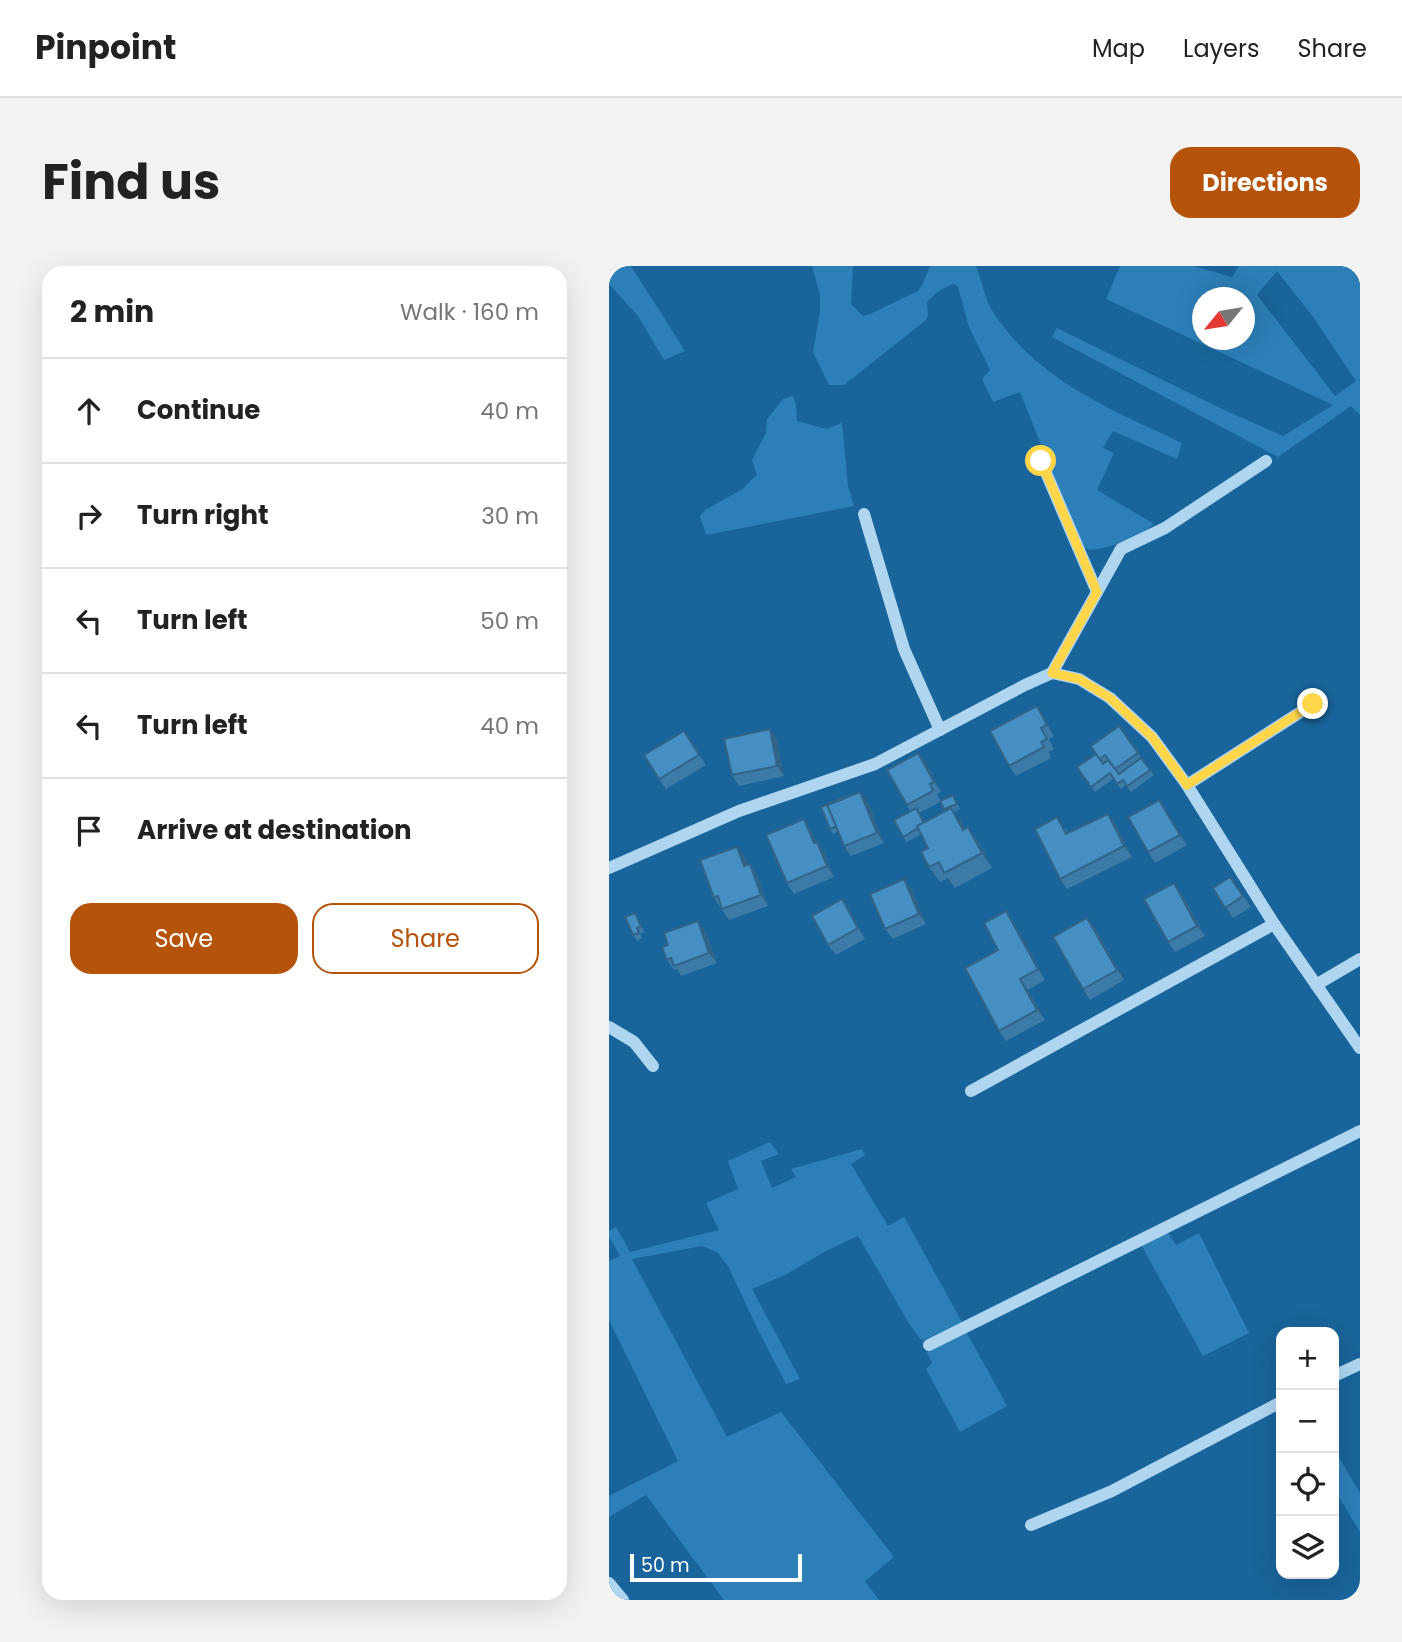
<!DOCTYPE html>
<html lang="en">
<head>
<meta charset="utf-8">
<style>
	:root { --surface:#fff; --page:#f2f2f2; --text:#222; --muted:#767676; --line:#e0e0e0; --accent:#b45309 }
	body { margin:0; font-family:Poppins,sans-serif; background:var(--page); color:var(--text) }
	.controls { position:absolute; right:21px; bottom:21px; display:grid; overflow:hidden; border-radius:14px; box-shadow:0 7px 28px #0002 }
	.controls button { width:63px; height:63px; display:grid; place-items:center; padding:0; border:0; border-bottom:2px solid var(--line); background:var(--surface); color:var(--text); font:35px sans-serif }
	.compass { position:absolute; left:583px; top:21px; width:63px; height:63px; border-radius:50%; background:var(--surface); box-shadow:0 7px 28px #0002; rotate:240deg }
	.scale { position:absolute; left:21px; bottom:18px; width:172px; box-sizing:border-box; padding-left:7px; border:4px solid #fff; border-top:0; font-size:19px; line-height:24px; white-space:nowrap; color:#fff; -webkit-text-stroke:5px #19649b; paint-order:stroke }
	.stop { position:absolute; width:21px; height:21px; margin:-16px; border:5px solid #ffd54a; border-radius:50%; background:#fff }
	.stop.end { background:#ffd54a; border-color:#fff; box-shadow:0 2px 7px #0008 }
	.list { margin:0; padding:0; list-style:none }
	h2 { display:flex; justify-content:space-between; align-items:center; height:91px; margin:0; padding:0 28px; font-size:30px }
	h2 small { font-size:23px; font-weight:400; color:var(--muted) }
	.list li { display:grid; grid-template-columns:46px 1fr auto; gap:21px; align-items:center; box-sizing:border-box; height:105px; padding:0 28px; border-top:2px solid var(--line) }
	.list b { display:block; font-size:26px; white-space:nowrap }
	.list em { font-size:23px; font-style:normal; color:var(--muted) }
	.actions { display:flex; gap:14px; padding:21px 28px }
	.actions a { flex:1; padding:16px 0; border:2px solid var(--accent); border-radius:21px; text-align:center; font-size:24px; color:var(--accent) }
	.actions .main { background:var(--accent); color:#fff }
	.icon { flex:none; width:38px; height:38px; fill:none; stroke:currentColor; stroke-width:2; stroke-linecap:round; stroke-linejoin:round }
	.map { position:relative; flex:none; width:751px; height:1334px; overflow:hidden; border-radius:21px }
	header { display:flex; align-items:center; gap:42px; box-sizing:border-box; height:98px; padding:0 35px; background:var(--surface); border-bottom:2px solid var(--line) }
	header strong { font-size:33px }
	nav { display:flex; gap:38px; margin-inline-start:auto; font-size:24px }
	.intro { display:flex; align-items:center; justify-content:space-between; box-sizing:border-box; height:168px; padding:0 42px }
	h1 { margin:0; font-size:49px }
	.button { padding:18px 32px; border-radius:21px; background:var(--accent); color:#fff; font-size:24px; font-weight:700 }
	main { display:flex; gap:42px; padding:0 42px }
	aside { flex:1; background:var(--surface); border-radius:21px; box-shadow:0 7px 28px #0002 }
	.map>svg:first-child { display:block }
	.green { fill:#2d7fb8; fill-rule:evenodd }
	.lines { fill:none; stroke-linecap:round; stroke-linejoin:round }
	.minor { stroke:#afd6f1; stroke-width:12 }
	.wall { fill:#3c7ba8; fill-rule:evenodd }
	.shaded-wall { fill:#316488 }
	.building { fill:#468fc3; stroke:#316488; stroke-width:2 }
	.route { stroke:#ffd54a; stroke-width:9 }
</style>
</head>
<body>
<header>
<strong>Pinpoint</strong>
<nav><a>Map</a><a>Layers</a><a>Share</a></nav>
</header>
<div class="intro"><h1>Find us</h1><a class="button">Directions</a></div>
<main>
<aside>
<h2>2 min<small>Walk · 160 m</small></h2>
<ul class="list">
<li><svg class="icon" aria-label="ahead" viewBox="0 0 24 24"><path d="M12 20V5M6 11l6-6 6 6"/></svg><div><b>Continue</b></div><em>40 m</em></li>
<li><svg class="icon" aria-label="right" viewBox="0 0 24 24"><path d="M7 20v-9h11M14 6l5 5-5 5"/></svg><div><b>Turn right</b></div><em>30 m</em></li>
<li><svg class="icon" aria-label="left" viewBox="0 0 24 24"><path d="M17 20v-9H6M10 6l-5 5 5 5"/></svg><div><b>Turn left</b></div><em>50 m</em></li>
<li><svg class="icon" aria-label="left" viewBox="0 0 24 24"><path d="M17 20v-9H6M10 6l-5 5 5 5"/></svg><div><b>Turn left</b></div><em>40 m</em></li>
<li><svg class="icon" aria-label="arrive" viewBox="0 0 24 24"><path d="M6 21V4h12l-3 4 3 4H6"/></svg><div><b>Arrive at destination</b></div></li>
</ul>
<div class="actions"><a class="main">Save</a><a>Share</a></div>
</aside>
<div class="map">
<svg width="751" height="1334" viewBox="0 0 751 1334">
	<rect width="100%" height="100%" fill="#19649b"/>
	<g class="green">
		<path d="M0 0H22L76 85 55 94 29 50 0 18Z"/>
		<path d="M203 0H244L242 38 254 50 261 48 309 25 313 19 321 0H367C373 14 376 34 384 46 429 115 501 143 573 177L568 193 504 165 494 182 505 187 488 224 545 258C528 273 502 282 480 284L473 279 468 269 411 126 384 136 373 113 381 104 360 61 349 21 346 18C339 19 320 30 318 38 318 40 319 48 319 50L317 54 235 119H220L204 86 211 46V29Z"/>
		<path d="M511 0H584L623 11 630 0H751V149L742 140 669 191 443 71 448 62 611 142 674 170 724 139 497 33ZM668 5 705 52 747 115 726 130 648 29ZM594 32H636V74H594Z"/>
		<path d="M184 130 187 138 188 155 217 163 233 157 239 220 245 240 97 269 91 250 96 244 134 223 145 211 148 210 143 194 157 167 158 153 174 133Z"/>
		<path d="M161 876 170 888 152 895 163 922 187 911 182 903 253 883 256 889 242 898 279 960 295 951 353 1056 313 1075 301 1059 249 970 215 986 178 1008 143 1023 191 1113 177 1118 149 1064 119 1000 109 987 93 980 23 993 118 1171 172 1146 285 1291 256 1315 270 1334H115L37 1229 0 1251V1230L69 1195 0 1054V995L11 990 0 971V965L7 961 21 986 110 964 97 937 129 923 119 895Z"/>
		<path d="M557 964 567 979 590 967 640 1067 594 1090 531 977Z"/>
		<path d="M357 1065 398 1140 351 1166 317 1103 323 1097 318 1086Z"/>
		<path d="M725 1183 751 1227V1266L725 1223Z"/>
	</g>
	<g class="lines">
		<g class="minor">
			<path d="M432 195 488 326"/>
			<path d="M255 248 295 383 331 464"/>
			<path d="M443 407 512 283 556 262 657 195"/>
			<path d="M578 519 704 438"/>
			<path d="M0 602 130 545 266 498 416 419 443 407 470 413 501 432 543 471 578 519 665 658 751 782"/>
			<path d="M707 719 751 693"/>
			<path d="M0 761 25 776 44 800"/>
			<path d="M362 825 665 658"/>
			<path d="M320 1079 751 865"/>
			<path d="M725 1110 751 1098"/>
			<path d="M422 1259 503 1225 672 1136"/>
			<path d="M0 1317 14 1334"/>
		</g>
	</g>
	<g class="wall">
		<path d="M435 451 445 470 440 473 445 483 440 486 442 492 407 510 400 500Z"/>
		<path d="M510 460 545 509 522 526 517 519 512 523 504 513 486 526 468 501 487 488 482 480Z"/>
		<path d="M75 465 97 499 57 523 50 513Z"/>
		<path d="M168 473 175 510 130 520 123 509Z"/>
		<path d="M309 487 317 497 332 526 328 528 331 535 344 529 351 543 345 546 356 563 359 561 370 577 383 602 346 622 339 612 331 616 320 601 319 582 312 568 298 576 294 571 301 545 298 539ZM331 536 336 545 315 556 310 547Z"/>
		<path d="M234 533 259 537 275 577 242 590 235 580 229 566 224 568 221 563Z"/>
		<path d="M550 534 578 579 546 597 539 586Z"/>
		<path d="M499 548 506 558 523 591 458 623 451 613 456 561 459 568Z"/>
		<path d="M202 564 207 576 215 586 225 611 185 628 178 617Z"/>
		<path d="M136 591 139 599 141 598 148 609 159 640 120 654 105 632Z"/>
		<path d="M621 611 642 641 624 652 604 622Z"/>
		<path d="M295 613 302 623 317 658 284 673 276 663Z"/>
		<path d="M565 617 572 627 596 670 566 686 559 676Z"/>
		<path d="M233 633 240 644 256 673 227 689 219 679Z"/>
		<path d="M397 645 404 655 436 714 419 724 436 754 397 775 390 765 389 684Z"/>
		<path d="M26 647 35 666 31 668 33 672 28 675 24 669Z"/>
		<path d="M478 652 486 662 515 714 481 734 474 723Z"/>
		<path d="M96 665 108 697 72 710 68 703 65 704 58 694Z"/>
	</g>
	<g class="shaded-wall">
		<path d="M428 440 435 451 445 470 438 459Z"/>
		<path d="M161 463 168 473 175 510 168 500Z"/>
		<path d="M309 487 317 497 332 526 325 516Z"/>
		<path d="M251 526 259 537 275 577 268 567Z"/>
		<path d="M550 534 557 544 578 579 571 569Z"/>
		<path d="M342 542 353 557 364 579 354 564Z"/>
		<path d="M499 548 506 558 523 591 515 580Z"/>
		<path d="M195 553 202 564 212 588 205 577Z"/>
		<path d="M359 561 370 577 383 602 373 587Z"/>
		<path d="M208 576 215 586 225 611 218 600Z"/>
		<path d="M128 581 136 591 143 611 135 600Z"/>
		<path d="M141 598 148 609 159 640 152 629Z"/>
		<path d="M295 613 302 623 317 658 310 648Z"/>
		<path d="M565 617 572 627 596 670 588 660Z"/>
		<path d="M233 633 240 644 256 673 249 662Z"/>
		<path d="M397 645 404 655 436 714 429 703Z"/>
		<path d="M478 652 486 662 515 714 508 704Z"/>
		<path d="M89 655 96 665 108 697 100 687Z"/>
		<path d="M411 713 419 724 436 754 428 744Z"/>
	</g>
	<g class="building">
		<path d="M428 440 438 459 432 462 438 473 432 476 435 481 400 500 381 465Z"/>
		<path d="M510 460 529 487 506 503 496 489 490 493 482 480Z"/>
		<path d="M161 463 168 500 123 509 115 473Z"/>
		<path d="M75 465 90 489 50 513 35 489Z"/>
		<path d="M309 487 325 516 321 518 324 525 298 539 278 504Z"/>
		<path d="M487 488 494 498 499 494 510 508 532 492 541 504 518 520 514 514 508 518 501 507 482 521 468 501Z"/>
		<path d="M251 526 268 567 235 580 218 539Z"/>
		<path d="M344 529 348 538 335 543 331 535Z"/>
		<path d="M233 532 234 533 218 539 227 560 221 563 212 541Z"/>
		<path d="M550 534 571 569 539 586 519 551Z"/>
		<path d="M307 542 315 557 308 560 309 562 294 571 285 554Z"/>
		<path d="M342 542 354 564 359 561 373 587 335 607 330 596 320 601 312 586 319 582 308 560Z"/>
		<path d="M499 548 515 580 451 613 426 563 448 551 457 568Z"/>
		<path d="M195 553 205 577 208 576 218 600 178 617 157 569Z"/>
		<path d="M128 581 135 600 141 598 152 629 113 643 109 630 105 632 91 594Z"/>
		<path d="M621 611 634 630 616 642 604 622Z"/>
		<path d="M295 613 310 648 276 663 261 628Z"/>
		<path d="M565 617 588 660 559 676 535 633Z"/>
		<path d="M233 633 249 662 219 679 203 650Z"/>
		<path d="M397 645 429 703 411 713 428 744 390 765 356 702 389 684 375 657Z"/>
		<path d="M26 647 32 660 28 662 30 667 24 669 16 651Z"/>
		<path d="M478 652 508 704 474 723 444 671Z"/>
		<path d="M89 655 100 687 65 700 62 692 58 694 53 681 59 679 55 667Z"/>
	</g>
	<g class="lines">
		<path class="route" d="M432 195 488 326 443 407 470 413 501 432 543 471 578 519 704 438"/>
	</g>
</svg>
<div class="controls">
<button>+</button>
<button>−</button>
<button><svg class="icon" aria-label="locate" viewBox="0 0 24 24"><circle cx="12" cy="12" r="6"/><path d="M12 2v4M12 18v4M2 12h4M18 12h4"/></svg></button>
<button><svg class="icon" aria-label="layers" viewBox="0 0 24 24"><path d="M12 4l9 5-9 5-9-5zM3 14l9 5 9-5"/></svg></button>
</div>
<svg class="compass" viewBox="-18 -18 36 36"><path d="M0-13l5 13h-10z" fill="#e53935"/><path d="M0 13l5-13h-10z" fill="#767676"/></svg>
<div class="scale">50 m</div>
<div class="stop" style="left:432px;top:195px"></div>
<div class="stop end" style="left:704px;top:438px"></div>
</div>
</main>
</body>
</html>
